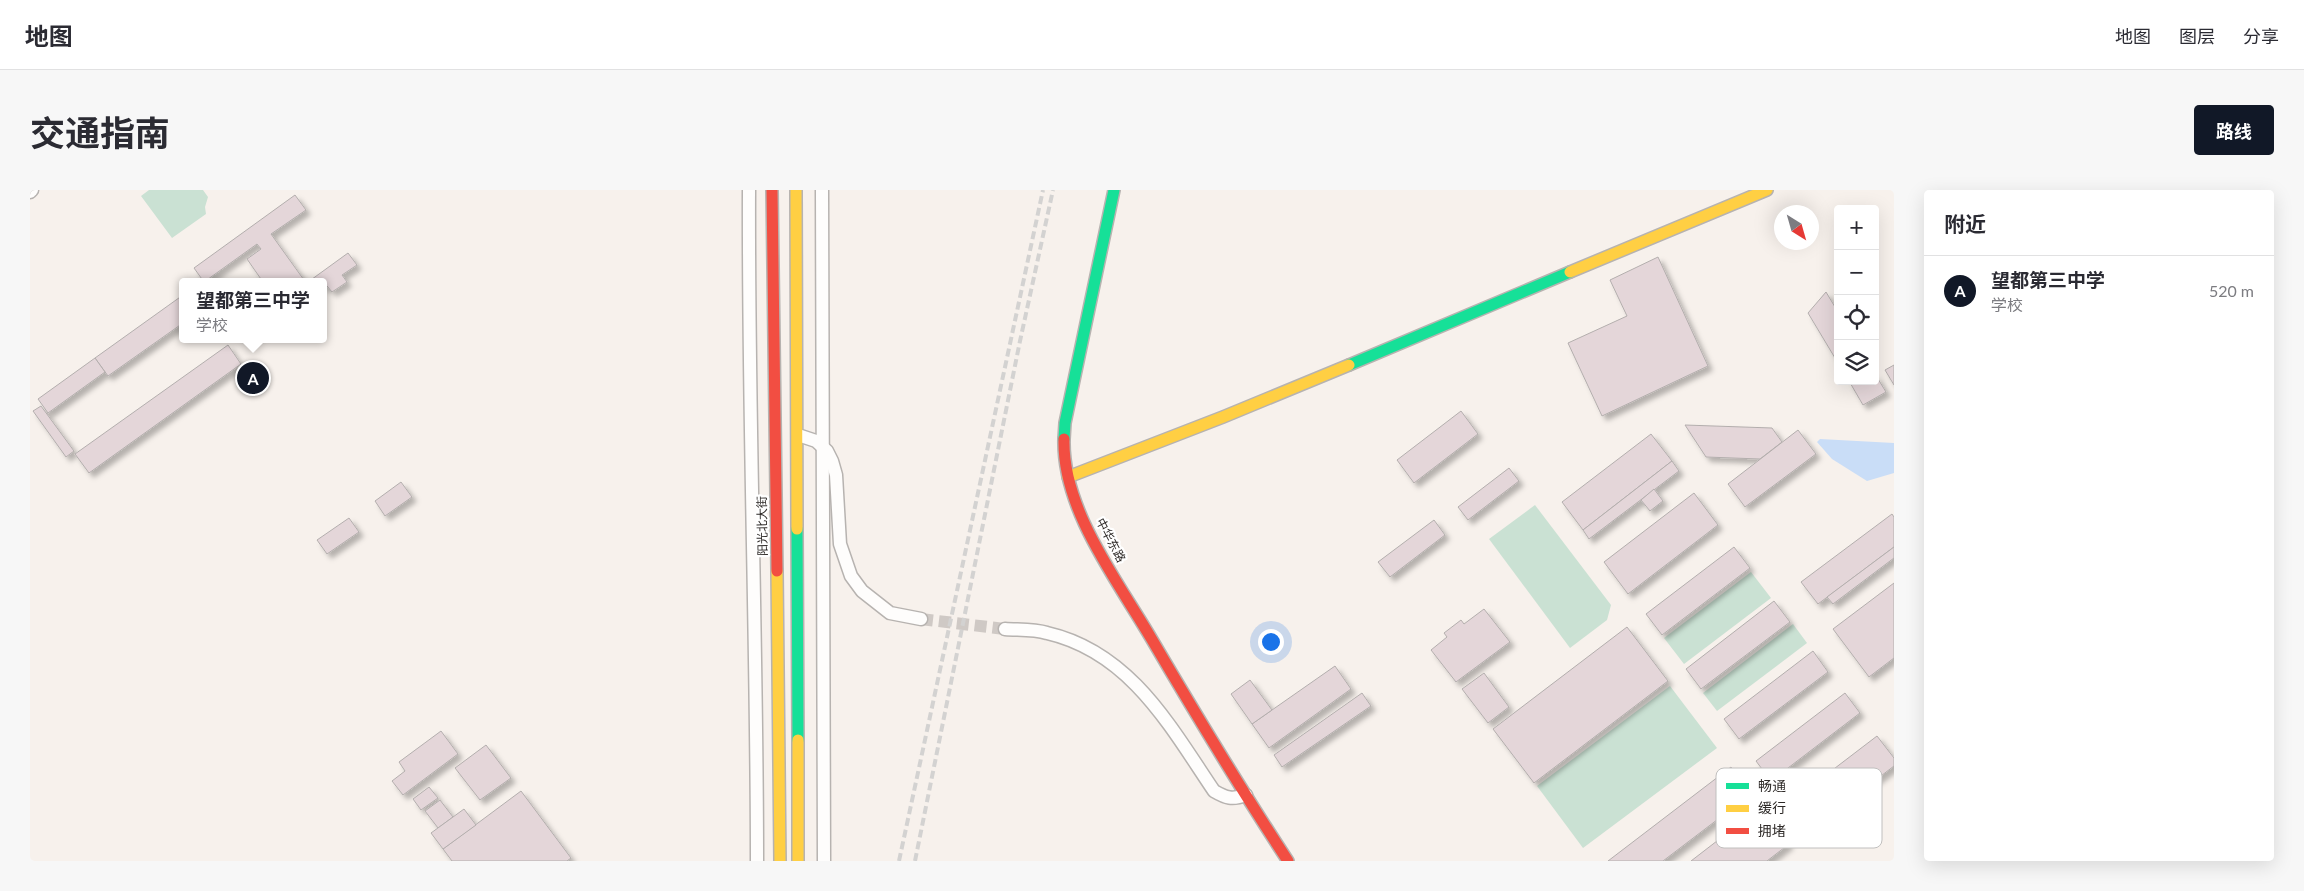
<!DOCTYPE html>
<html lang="zh">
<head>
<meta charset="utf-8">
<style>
	:root { --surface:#fff; --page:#f7f7f7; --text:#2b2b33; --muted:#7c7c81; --line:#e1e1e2; --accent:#111827 }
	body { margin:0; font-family:Lato,"Noto Sans SC",sans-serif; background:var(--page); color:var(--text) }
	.controls { position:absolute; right:15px; top:15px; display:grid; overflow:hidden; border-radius:5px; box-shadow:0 5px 20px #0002 }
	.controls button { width:45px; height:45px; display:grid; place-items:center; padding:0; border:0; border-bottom:1px solid var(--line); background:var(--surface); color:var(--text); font:25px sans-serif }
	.compass { position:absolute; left:1744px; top:15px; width:45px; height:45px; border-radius:50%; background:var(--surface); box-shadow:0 5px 20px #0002; rotate:143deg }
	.you { position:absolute; left:1240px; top:451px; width:18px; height:18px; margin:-12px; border:4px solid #fff; border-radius:50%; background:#1a73e8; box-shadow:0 0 0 8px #1a73e833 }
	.badge { display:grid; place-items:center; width:32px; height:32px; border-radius:50%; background:var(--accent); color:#fff; font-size:16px; font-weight:700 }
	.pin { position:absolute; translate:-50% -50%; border:2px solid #fff; box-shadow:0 1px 5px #0006 }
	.popup { position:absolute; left:149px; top:88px; width:148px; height:65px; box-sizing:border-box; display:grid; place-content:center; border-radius:5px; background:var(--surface); filter:drop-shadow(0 1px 4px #0005); font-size:16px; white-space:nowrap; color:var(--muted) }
	.popup b { font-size:19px; color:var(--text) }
	.popup::after { content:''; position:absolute; left:50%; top:100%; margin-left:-10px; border:10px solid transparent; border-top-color:var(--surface) }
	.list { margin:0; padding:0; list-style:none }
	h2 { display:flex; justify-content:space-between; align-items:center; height:65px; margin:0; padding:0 20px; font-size:21px }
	h2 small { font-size:16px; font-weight:400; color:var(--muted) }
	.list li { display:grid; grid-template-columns:32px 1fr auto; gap:15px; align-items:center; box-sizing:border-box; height:70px; padding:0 20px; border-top:1px solid var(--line) }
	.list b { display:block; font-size:19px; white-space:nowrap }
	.list p { margin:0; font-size:16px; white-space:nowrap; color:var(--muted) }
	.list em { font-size:16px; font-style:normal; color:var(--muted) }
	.icon { flex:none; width:28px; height:28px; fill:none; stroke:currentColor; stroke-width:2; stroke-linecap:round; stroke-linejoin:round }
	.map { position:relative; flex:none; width:1864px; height:671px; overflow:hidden; border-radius:5px }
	header { display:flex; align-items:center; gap:30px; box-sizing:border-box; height:70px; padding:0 25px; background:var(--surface); border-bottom:1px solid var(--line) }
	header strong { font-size:24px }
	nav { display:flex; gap:28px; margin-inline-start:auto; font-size:18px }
	.intro { display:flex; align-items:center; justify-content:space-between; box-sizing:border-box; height:120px; padding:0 30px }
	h1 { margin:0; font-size:35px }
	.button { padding:12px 22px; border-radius:5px; background:var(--accent); color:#fff; font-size:18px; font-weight:700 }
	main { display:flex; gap:30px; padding:0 30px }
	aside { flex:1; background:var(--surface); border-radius:5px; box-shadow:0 5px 20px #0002 }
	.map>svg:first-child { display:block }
	.green { fill:#cae1d3 }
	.water { fill:#c9ddf7 }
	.building { fill:#e4d6d9; stroke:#b3aead; filter:url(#shadow) }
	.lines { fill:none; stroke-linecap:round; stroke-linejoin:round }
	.street-tunnel { stroke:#cfc9c5; stroke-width:12; stroke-dasharray:12 6; stroke-linecap:butt }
	.street-casing { stroke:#b7b3b0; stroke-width:15 }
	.fast-casing { stroke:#b7b3b0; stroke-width:14 }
	.slow-casing { stroke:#b7b3b0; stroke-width:14 }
	.jam-casing { stroke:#b7b3b0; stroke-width:14 }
	.street { stroke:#fefdfc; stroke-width:12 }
	.fast { stroke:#16e098; stroke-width:11 }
	.slow { stroke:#ffcf43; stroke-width:11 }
	.jam { stroke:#f24e42; stroke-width:11 }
	.rail { stroke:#d3d2d1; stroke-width:4; stroke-dasharray:8 4; stroke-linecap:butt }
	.labels { text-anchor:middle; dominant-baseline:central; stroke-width:4.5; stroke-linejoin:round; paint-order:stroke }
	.street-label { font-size:12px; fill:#2d2927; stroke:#fff }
	.key { fill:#fff; stroke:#c0bfbe; stroke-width:1 }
	.key-label { font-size:14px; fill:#2d2927 }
</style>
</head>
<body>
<header>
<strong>地图</strong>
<nav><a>地图</a><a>图层</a><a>分享</a></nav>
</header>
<div class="intro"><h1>交通指南</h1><a class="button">路线</a></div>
<main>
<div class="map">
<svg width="1864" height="671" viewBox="0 0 1864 671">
	<defs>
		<filter id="shadow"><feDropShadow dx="4.5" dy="4.5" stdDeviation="2.5" flood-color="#0004"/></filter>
	</defs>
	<rect width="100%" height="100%" fill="#f7f1ec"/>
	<g class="green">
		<path d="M119 0H173L178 7 175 17 176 24 142 48 111 6Z"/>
		<path d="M1505 315 1581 415 1577 430 1540 458 1459 349Z"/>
		<path d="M1721 382 1741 408 1654 474 1634 448Z"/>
		<path d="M1763 434 1777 453 1687 521 1673 503Z"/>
		<path d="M1640 496 1687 558 1553 658 1507 596Z"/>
	</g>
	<path class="water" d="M1790 249 1864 253V283L1837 291 1802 269 1787 252Z"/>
	<g class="building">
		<path d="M265 5 276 20 241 44 274 90 271 92H233L217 69 231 59 227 54 174 92 164 78Z"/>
		<path d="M318 63 327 75 312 85 317 92 302 102 297 96 293 99V92H278Z"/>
		<path d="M1628 67 1678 176 1572 226 1538 153 1597 126 1580 90Z"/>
		<path d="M1796 102 1808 122V173L1778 123Z"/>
		<path d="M153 105V133L78 186 65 168Z"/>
		<path d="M198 155 211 174 59 283 45 264Z"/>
		<path d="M65 168 75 182 18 223 8 209Z"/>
		<path d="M1864 175V195L1855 180Z"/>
		<path d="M1845 184 1856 202 1833 215 1819 191H1845Z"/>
		<path d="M11 216 44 261 36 267 3 221Z"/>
		<path d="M1431 221 1448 244 1384 293 1367 270Z"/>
		<path d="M1655 235 1742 238 1752 252 1730 269 1676 267Z"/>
		<path d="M1768 240 1786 264 1715 317 1698 294Z"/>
		<path d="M1621 244 1642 271 1553 340 1532 312Z"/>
		<path d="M1642 271 1649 281 1559 349 1553 340Z"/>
		<path d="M1479 278 1489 291 1438 330 1428 317Z"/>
		<path d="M371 292 382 307 355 326 345 311Z"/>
		<path d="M1624 299 1633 311 1620 321 1611 310Z"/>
		<path d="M1664 303 1688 335 1598 404 1574 372Z"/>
		<path d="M1862 324 1864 327V357L1788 414 1771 392Z"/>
		<path d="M319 328 329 342 297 364 287 350Z"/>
		<path d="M1404 330 1415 345 1360 387 1348 372Z"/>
		<path d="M1704 357 1720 378 1632 445 1616 424Z"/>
		<path d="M1864 357V368L1803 414 1797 407Z"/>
		<path d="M1864 393V468L1839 487 1803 439Z"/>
		<path d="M1744 411 1760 432 1671 499 1656 479Z"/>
		<path d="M1454 419 1480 452 1426 492 1401 460 1417 447 1414 443 1431 430 1434 434Z"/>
		<path d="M1597 437 1638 491 1504 593 1463 539Z"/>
		<path d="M1783 461 1798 482 1709 549 1694 529Z"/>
		<path d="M1305 476 1321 499 1239 558 1222 534Z"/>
		<path d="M1454 483 1479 517 1458 533 1432 499Z"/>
		<path d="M1220 490 1242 520 1222 534 1201 504Z"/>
		<path d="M1332 503 1341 516 1252 577 1244 565Z"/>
		<path d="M1815 503 1830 523 1741 591 1726 571Z"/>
		<path d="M411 541 428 564 373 605 362 591 375 581 369 572Z"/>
		<path d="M1847 546 1864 568V576L1779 641 1758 614Z"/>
		<path d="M456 555 481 588 450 610 425 578Z"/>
		<path d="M1701 577 1721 604 1633 671H1578Z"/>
		<path d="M399 597 408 608 391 620 383 609Z"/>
		<path d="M491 601 541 668 537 671H422L413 659Z"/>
		<path d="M410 610 423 627 408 638 395 621Z"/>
		<path d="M1731 617 1759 654 1737 671H1661Z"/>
		<path d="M434 619 446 635 413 659 401 643Z"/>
	</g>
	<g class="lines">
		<path class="street-tunnel" d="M891 429 975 439"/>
		<defs>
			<g id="street">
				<path d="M719 0C718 224 727 447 727 671"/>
				<path d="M792 0 794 671"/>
				<path d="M0 2 2 0"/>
				<path d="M768 245 786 251 797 261 802 271 806 285 810 354 821 386 832 401 860 423 891 429"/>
				<path d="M975 439C989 440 1004 439 1017 443 1100 462 1140 536 1184 601 1196 608 1202 610 1216 605"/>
			</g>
			<g id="fast">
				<path d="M1319 175 1540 82"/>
				<path d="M1034 249 1035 233 1084 0"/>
				<path d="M767 339 768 550"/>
			</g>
			<g id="slow">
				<path d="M766 0 767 339"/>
				<path d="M1540 82 1737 0"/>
				<path d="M1038 287 1193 227 1319 175"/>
				<path d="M747 381 750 671"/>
				<path d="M768 550V671"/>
			</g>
			<g id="jam">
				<path d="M742 0 747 381"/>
				<path d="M1034 249C1032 319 1087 390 1121 448 1165 523 1210 598 1258 671"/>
			</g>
		</defs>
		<use href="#street" class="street-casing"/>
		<use href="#fast" class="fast-casing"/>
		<use href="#slow" class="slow-casing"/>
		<use href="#jam" class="jam-casing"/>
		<use href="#street" class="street"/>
		<use href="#fast" class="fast"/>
		<use href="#slow" class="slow"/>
		<use href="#jam" class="jam"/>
		<g class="rail">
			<path d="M869 671 1013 0"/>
			<path d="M885 671 990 151 1023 0"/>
		</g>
	</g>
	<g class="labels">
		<g class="street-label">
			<text transform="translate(732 336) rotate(-91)">阳光北大街</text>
			<text transform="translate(1081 350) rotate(62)">中华东路</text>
		</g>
	</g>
	<rect x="1686" y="578" width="166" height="80" rx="8" class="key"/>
	<rect x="1696" y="593" width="23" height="6" fill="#16e098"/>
	<rect x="1696" y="615" width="23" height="7" fill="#ffcf43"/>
	<rect x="1696" y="638" width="23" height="6" fill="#f24e42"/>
	<g class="key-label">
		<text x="1728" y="601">畅通</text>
		<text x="1728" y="623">缓行</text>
		<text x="1728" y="646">拥堵</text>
	</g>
</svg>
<div class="controls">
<button>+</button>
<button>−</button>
<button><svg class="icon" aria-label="locate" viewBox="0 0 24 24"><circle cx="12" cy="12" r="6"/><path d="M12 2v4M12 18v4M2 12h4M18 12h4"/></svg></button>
<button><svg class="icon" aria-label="layers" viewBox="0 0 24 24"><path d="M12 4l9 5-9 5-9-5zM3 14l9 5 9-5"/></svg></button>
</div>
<svg class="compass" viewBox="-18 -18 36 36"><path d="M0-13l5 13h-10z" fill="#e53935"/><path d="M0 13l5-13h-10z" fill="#7c7c81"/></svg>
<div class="you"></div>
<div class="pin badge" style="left:223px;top:188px">A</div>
<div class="popup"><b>望都第三中学</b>学校</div>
</div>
<aside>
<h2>附近<small></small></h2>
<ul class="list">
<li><span class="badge">A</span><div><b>望都第三中学</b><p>学校</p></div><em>520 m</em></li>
</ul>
</aside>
</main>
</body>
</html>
